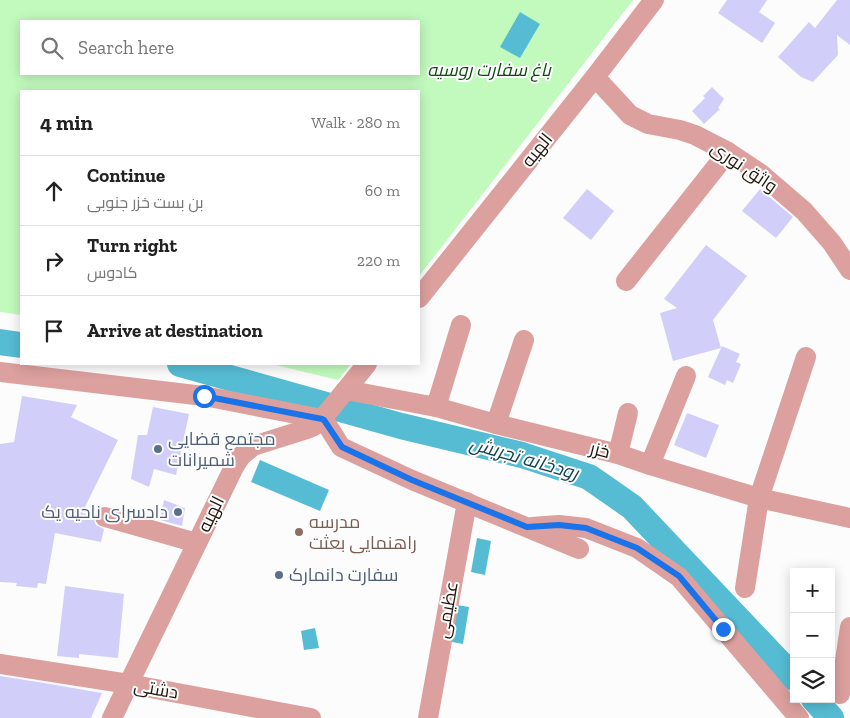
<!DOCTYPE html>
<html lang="en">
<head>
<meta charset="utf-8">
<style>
	:root { --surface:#fff; --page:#f2f2f2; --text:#222; --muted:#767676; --line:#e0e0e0 }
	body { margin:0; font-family:"Zilla Slab",Cairo,serif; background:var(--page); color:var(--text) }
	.controls { position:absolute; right:15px; bottom:15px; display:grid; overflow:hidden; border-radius:0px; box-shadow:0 2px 12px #0003 }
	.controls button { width:45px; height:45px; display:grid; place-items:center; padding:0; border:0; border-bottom:1px solid var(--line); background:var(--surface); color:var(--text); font:25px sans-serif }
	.stop { position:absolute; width:15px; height:15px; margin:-11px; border:4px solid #1a73e8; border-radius:50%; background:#fff }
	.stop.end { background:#1a73e8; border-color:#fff; box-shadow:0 1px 5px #0008 }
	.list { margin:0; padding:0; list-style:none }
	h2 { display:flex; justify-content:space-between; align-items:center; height:65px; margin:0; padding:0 20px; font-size:21px }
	h2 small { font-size:16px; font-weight:400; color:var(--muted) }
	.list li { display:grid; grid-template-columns:32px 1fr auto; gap:15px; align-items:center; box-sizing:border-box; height:70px; padding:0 20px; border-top:1px solid var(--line) }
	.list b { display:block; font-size:19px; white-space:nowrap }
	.list p { margin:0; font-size:16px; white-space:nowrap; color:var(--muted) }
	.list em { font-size:16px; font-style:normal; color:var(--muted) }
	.icon { flex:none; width:28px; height:28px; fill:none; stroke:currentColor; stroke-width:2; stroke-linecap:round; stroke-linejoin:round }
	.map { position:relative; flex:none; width:850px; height:718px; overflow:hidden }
	.search { position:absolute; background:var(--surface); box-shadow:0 2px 12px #0003; left:20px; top:20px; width:400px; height:55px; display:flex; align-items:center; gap:12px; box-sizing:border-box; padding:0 18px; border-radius:0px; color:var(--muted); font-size:19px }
	.panel { position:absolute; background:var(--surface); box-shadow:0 2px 12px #0003; left:20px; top:90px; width:400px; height:275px; border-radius:0px }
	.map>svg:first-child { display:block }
	.green { fill:#c2fabd; fill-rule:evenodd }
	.water { fill:#56bcd4 }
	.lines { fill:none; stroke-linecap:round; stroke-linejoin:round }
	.river { stroke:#56bcd4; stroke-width:26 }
	.building { fill:#d2cefa }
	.minor { stroke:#dca09e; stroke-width:20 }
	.route { stroke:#1a73e8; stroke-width:6 }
	.service-dot { fill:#5c6f8a; stroke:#fcfcfc; stroke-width:2 }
	.education-dot { fill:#8d6e63; stroke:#fcfcfc; stroke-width:2 }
	.labels { text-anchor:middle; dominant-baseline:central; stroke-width:4; stroke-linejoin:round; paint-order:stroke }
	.park-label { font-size:18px; font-style:italic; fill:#114911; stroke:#fcfcfc }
	.street-label { font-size:18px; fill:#1f170c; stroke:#fcfcfc }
	.service-label { font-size:18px; fill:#4e5e75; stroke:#fcfcfc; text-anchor:start }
	.education-label { font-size:18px; fill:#785e54; stroke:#fcfcfc; text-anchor:start }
	.water-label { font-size:19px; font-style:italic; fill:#17454f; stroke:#fcfcfc }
</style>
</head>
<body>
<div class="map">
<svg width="850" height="718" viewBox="0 0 850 718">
	<rect width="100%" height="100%" fill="#fcfcfc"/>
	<g class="green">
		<path d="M0 0H633L419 276V91H21V315L0 312ZM21 21H419V74H21Z"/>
		<path d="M271 364H351L338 380Z"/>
	</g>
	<g class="water">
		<path d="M520 12 540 24 520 58 500 47Z"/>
		<path d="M260 460 329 490 320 511 251 482Z"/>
		<path d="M477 538 491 541 485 575 471 572Z"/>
		<path d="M457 605 469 607 463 644 452 642Z"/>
		<path d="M315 628 319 648 304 650 301 631Z"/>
	</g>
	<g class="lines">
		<g class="river">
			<path d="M0 342 21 345"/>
			<path d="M180 364 401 426 522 455 589 477 632 507 794 678"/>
			<path d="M814 699 831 718"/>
		</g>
	</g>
	<g class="building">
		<path d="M727 0H767L759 12 775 23 762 43 718 13Z"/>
		<path d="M837 0H850V45L837 35 838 55 813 82 801 77 778 57 809 22 815 28Z"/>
		<path d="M712 87 724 99 718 108 720 109 704 124 692 111 705 98 703 96Z"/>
		<path d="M587 189 614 211 591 240 563 218Z"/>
		<path d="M760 189 793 217 776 238 742 211Z"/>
		<path d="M706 245 747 276 713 320 721 348 673 361 660 313 677 308 664 299Z"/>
		<path d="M722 346 740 354 736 362 741 364 733 383 727 380 725 385 708 377Z"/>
		<path d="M22 396 77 405 71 417 118 440 82 513 93 515 94 520 96 525 104 529 101 542 55 533 46 584 38 583 37 588 16 586 17 583 0 582V444L14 442Z"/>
		<path d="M153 407 189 414 176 475 154 469 149 487 131 479 138 435H147Z"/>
		<path d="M687 413 719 425 706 458 674 445Z"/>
		<path d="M164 500 185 508 182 526 160 520Z"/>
		<path d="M65 586 124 594 118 658 79 654V658L57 656Z"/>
		<path d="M0 676 44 683 102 693 91 718H0Z"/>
	</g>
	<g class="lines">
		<g class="minor">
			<path d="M595 77 630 115 648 124 680 130 695 135 728 152 761 174 804 211 832 243 850 270"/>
			<path d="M626 281 728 152"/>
			<path d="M419 298 595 77 654 0"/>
			<path d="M0 372 204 396 322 419 324 420 341 447 412 480 579 549"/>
			<path d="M346 390 436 407 496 424 618 454 650 465 759 498 850 518"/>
			<path d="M436 407 461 325"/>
			<path d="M496 424 524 340"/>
			<path d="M618 454 628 413"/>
			<path d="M650 465 686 376"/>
			<path d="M105 517 197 543"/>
			<path d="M532 527 559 525 586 528 637 548 679 577 799 718"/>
			<path d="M745 588 759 498 806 357"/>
			<path d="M0 664 129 684 311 718"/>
			<path d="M840 694 850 627"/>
			<path d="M112 718 234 467 241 456 253 446 307 429 314 426 322 419 367 364"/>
			<path d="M428 718 467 502"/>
		</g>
	</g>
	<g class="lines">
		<path class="route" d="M204 396 322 419 324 420 342 447 412 480 527 527 559 525 586 528 637 548 679 576 723 629"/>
	</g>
	<g class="service-dot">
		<circle cx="158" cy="449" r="5"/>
		<circle cx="178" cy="512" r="5"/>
		<circle cx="279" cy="575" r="5"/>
	</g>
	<circle class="education-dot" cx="299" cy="532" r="5"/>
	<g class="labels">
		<g class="park-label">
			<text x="489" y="70">باغ سفارت روسیه</text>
		</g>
		<g class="street-label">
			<text transform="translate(537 150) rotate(-51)">الهیه</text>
			<text transform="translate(744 167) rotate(34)">واثق نوری</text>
			<text transform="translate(600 450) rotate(14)">خزر</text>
			<text transform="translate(211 514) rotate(-64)">الهیه</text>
			<text transform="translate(447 610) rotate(-80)">عظیمی</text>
			<text transform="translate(156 689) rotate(10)">دشتی</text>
		</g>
		<g class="service-label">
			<text x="168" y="439">مجتمع قضایی<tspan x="168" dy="21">شمیرانات</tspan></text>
			<text x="168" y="512" text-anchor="end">دادسرای ناحیه یک</text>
			<text x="289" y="575">سفارت دانمارک</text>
		</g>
		<g class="education-label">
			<text x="309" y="522">مدرسه<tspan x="309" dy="21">راهنمایی بعثت</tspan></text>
		</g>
		<g class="water-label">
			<text transform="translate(524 458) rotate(16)">رودخانه تجریش</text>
		</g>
	</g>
</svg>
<div class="controls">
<button>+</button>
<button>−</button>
<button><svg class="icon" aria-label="layers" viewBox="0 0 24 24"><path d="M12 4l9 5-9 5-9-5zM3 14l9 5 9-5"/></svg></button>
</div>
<div class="stop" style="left:204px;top:396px"></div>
<div class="stop end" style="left:723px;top:629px"></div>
<div class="search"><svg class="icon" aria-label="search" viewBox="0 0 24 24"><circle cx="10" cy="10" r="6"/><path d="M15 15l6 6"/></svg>Search here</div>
<section class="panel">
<h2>4 min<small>Walk · 280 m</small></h2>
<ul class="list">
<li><svg class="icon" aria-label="ahead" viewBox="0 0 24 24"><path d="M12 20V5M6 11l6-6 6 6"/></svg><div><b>Continue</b><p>بن بست خزر جنوبی</p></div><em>60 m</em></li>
<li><svg class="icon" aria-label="right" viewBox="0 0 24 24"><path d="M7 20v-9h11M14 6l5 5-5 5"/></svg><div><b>Turn right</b><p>کادوس</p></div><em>220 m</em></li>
<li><svg class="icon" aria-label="arrive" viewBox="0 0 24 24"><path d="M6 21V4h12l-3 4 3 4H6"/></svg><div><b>Arrive at destination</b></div></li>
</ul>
</section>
</div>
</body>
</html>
